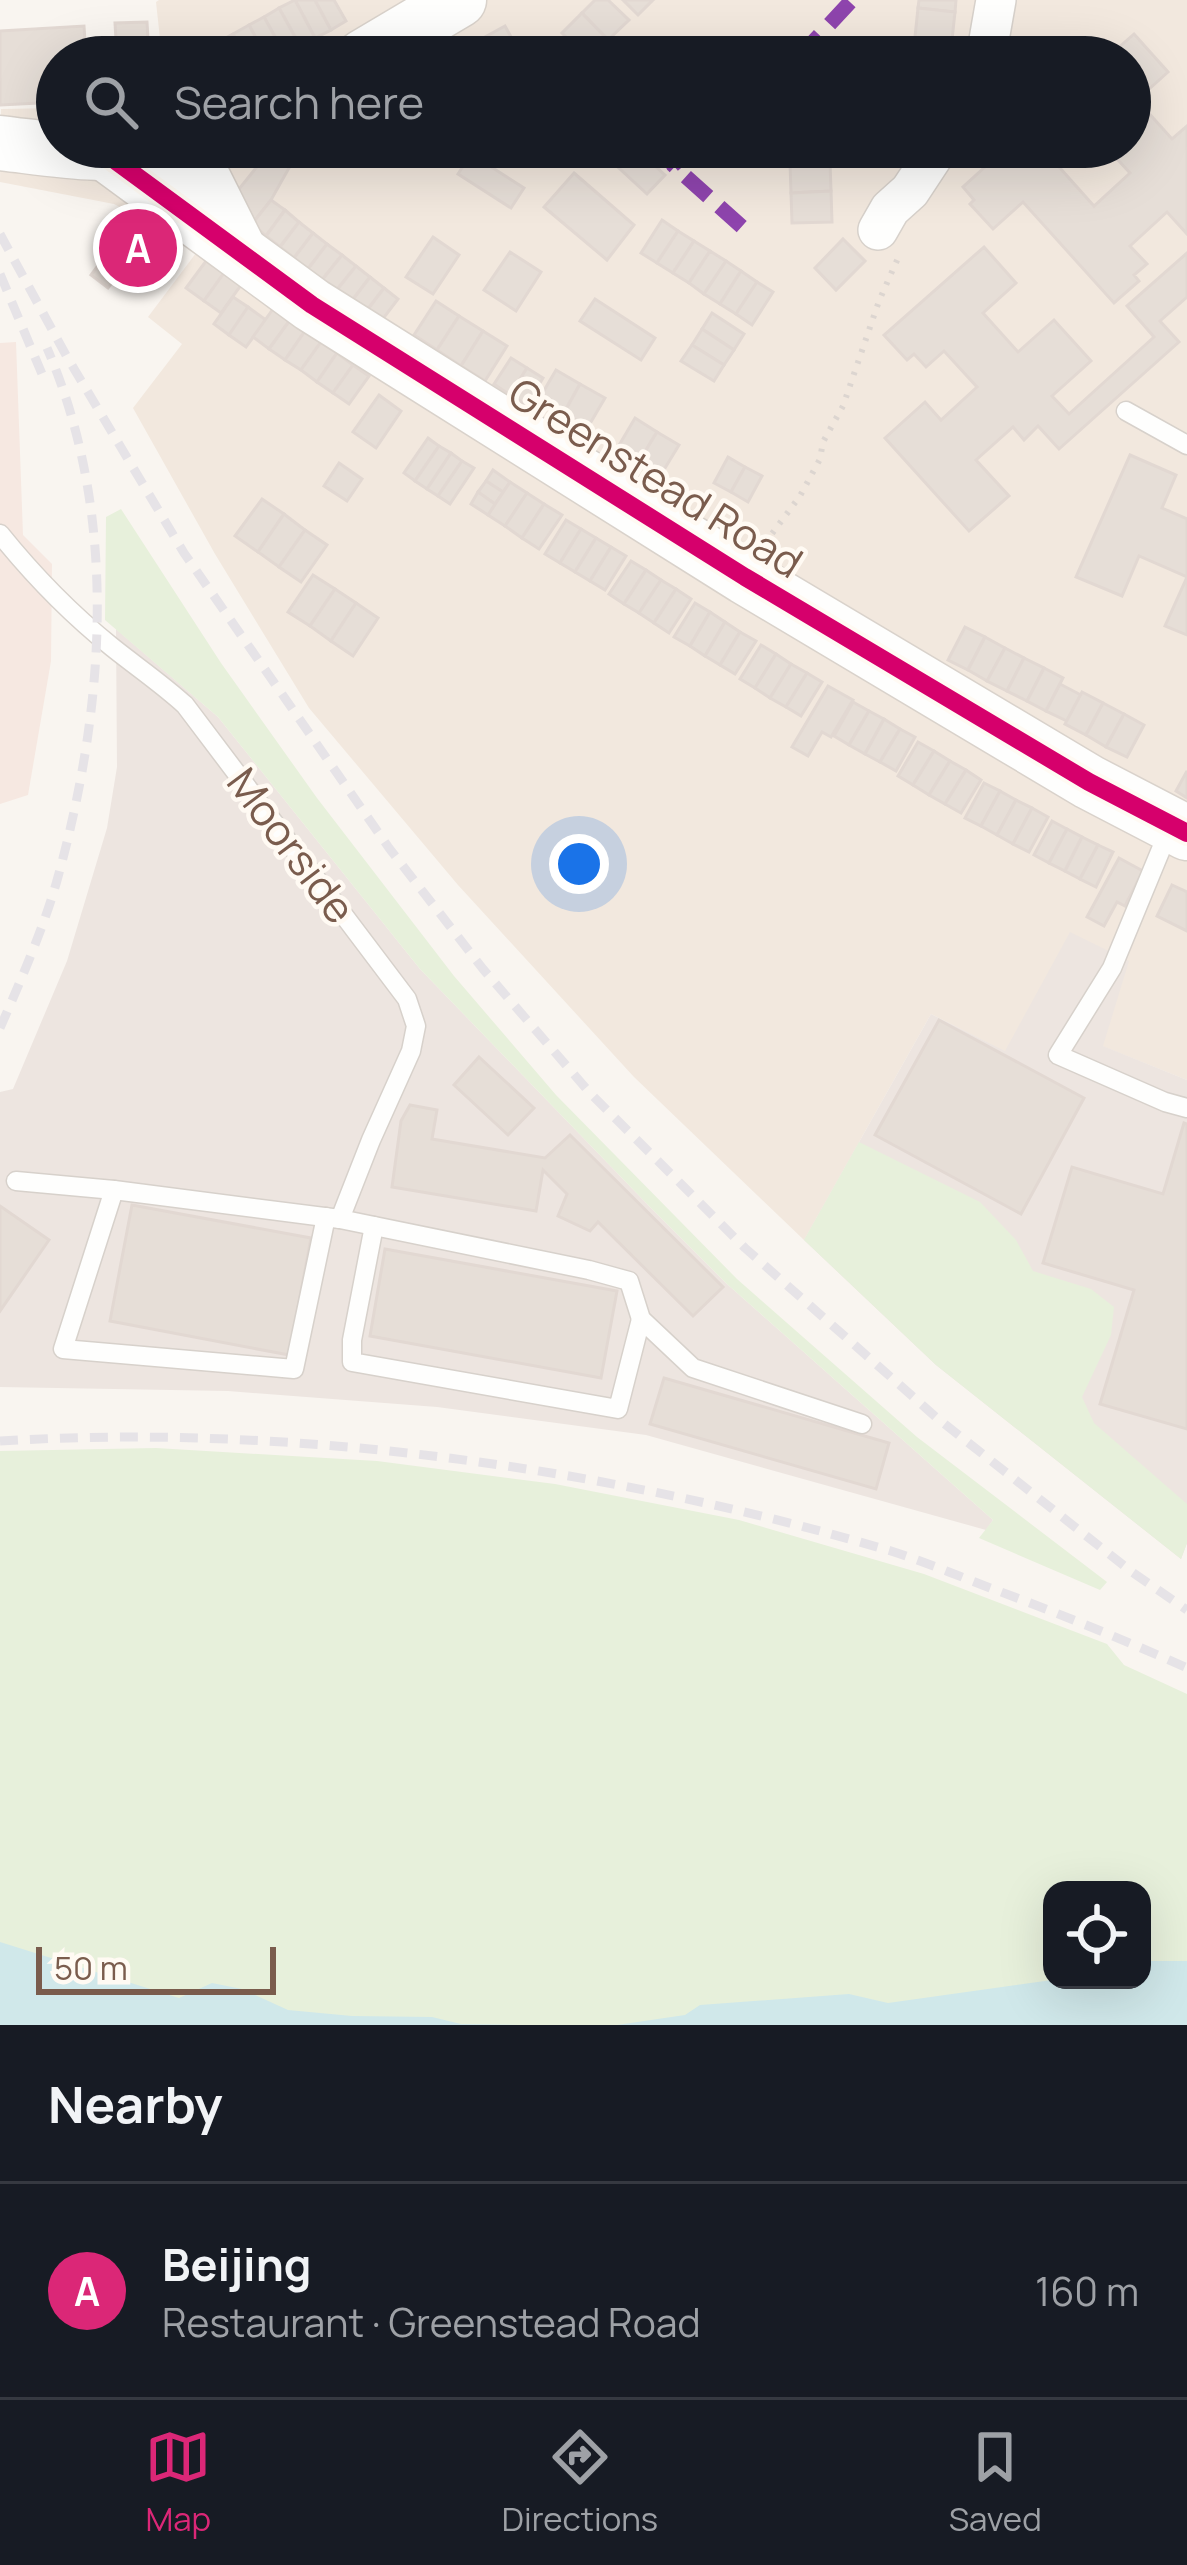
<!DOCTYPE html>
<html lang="en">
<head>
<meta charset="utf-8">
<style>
	:root { --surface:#171b24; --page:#242831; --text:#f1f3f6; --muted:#9ea1a6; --line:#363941; --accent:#db2777 }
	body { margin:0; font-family:Manrope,sans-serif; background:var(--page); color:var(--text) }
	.controls { position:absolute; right:36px; bottom:36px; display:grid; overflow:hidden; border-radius:24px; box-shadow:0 12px 48px #0002 }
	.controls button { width:108px; height:108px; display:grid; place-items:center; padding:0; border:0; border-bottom:3px solid var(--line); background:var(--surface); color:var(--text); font:60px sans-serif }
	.scale { position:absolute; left:36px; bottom:30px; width:240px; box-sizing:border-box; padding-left:12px; border:6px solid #7a5c4d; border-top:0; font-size:33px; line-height:42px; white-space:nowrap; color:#7a5c4d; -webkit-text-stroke:9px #fffaf3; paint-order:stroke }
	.you { position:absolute; left:579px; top:864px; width:42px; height:42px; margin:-30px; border:9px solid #fff; border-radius:50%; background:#1a73e8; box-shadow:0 0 0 18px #1a73e833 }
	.badge { display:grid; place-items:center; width:78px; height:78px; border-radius:50%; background:var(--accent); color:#fff; font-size:39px; font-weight:700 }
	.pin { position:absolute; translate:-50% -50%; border:6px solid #fff; box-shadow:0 3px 12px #0006 }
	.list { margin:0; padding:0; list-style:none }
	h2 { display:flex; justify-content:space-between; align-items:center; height:156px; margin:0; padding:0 48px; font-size:51px }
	h2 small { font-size:39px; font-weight:400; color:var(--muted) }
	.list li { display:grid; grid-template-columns:78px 1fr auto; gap:36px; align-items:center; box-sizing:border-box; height:216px; padding:0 48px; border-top:3px solid var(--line) }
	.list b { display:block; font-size:45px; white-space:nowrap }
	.list p { margin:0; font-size:39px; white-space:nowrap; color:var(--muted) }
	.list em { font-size:39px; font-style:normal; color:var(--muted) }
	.icon { flex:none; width:66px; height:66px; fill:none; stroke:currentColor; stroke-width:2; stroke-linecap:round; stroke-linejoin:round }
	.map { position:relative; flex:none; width:1187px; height:2025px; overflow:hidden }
	.search { position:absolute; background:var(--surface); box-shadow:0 12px 48px #0002; left:36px; right:36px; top:36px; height:132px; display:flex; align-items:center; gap:30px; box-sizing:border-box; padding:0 42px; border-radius:66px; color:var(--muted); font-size:45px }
	.sheet { height:372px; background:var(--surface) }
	nav { display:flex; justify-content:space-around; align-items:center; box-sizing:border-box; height:168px; border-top:3px solid var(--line); background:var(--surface); font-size:33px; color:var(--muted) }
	nav a { display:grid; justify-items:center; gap:6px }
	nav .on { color:var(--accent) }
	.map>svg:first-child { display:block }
	.residential { fill:#f2e8de }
	.commercial { fill:#f6e8e1 }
	.industrial { fill:#ede5e0 }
	.green { fill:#e7f0db }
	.water { fill:#d0e8ea }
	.building { fill:#e6ded7; stroke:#e2d8d2; stroke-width:3 }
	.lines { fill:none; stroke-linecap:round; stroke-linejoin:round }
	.lane-casing { stroke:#d7d1cb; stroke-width:21 }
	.street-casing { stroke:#d7d1cb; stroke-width:42 }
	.secondary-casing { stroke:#d9d2cb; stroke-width:57 }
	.path { stroke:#dcd5d0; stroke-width:6; stroke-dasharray:3 9; stroke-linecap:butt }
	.lane { stroke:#fefefd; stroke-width:18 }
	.street { stroke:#fefefd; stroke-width:39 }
	.secondary { stroke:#fefefd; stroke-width:54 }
	.rail { stroke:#e6e3e7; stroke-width:9; stroke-dasharray:18 12; stroke-linecap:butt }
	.quiet { stroke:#8e44ad; stroke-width:15; stroke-dasharray:30 15; stroke-linecap:butt }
	.cycleway-casing { stroke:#fffaf3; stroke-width:26 }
	.cycleway { stroke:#d6006c; stroke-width:18 }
	.labels { text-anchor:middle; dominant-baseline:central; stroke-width:9; stroke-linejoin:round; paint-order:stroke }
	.street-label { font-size:42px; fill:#7a5c4d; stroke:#fffaf3 }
</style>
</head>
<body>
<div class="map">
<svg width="1187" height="2025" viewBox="0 0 1187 2025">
	<rect width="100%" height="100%" fill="#f9f5f0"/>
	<path class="residential" d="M159 0H1187V1080L1102 1046 1006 1052 931 1014 804 1240 634 1077 458 885 309 708 215 554 133 408 182 344 148 317 199 249 114 204 0 182 1 109 57 108V147H1130V57H162L156 2Z"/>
	<path class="commercial" d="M16 342 23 535 52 564 51 661 28 795 0 804V343Z"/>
	<g class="industrial">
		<path d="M116 629 218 717 420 969 650 1207 727 1284 993 1520 986 1530 646 1435 437 1407 228 1391 0 1387V1092L13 1089 67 961 107 828 117 767Z"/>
		<path d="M1070 932 1129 961 1103 1046 1187 1080V1543L1181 1559 936 1365 804 1240 931 1014 1005 1051Z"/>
	</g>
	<g class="green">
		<path d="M121 509 221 663 317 798 454 976 556 1095 737 1279 917 1437 1107 1582 1100 1590 979 1538 993 1520 727 1284 650 1207 420 969 218 717 105 620 106 517Z"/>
		<path d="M859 1142 980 1202 1016 1240 1033 1271 1091 1289 1114 1307 1111 1335 1082 1397 1094 1423 1187 1504V1543L1181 1559 936 1365 804 1240Z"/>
		<path d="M156 1448 377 1461 555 1484 739 1520 924 1574 1107 1644 1124 1665 1187 1694V1970L1142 1974V1890H1052V1980L819 2025H206L0 1972V1451Z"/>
	</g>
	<g class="water">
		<path d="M0 1942 179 1998 212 1983 242 1989 288 2010 352 2016 432 2017 461 2024 518 2025H0Z"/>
		<path d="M1142 1961H1187V2025H617L685 2015 700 2005 849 1994 888 2003 1052 1980H1142Z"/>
	</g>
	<g class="building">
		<path d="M295 0H315L331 30 315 38Z"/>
		<path d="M295 0 315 38 300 46 279 8Z"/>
		<path d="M315 0H334L346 21 331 30Z"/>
		<path d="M595 0H608L629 20 608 40 582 13Z"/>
		<path d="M623 0H653L638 15Z"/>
		<path d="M919 0H956L955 12 918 8Z"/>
		<path d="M279 8 300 46 285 55 264 17Z"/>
		<path d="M918 8 955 12 952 40 915 37Z"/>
		<path d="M582 13 608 40 591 57H586L562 33Z"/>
		<path d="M264 17 285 55 280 57H266L249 25Z"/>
		<path d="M147 22 149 57H117L115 23Z"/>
		<path d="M249 25 266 57H246L233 34Z"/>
		<path d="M84 26 86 57H57V102L0 105V31Z"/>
		<path d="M505 26 522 57H494L483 38Z"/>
		<path d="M233 34 246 57H226L218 42Z"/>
		<path d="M1134 34 1168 72 1137 100 1172 139 1187 126V234L1167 212 1130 246 1147 264 1134 275 1139 281 1114 303 1023 202 993 229 970 204 974 200 963 187 1007 147H1083L1060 168 1094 206 1130 173 1106 147H1130V57H1108Z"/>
		<path d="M483 38 494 57H465L462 51Z"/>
		<path d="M218 42 226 57H206L202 50Z"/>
		<path d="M910 44 934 57H903Z"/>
		<path d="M273 147 294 159 271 200 252 224 238 204 239 189Z"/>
		<path d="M316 147H339L344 157 326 166Z"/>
		<path d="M618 147H634L665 175 647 194 608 158Z"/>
		<path d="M837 147H866L856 161Z"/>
		<path d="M471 154 524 188 511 208 458 174Z"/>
		<path d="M830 161 831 191 791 193 790 163Z"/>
		<path d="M574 173 634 225 607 260 544 207Z"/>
		<path d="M831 191 832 222 792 223 791 193Z"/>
		<path d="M271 200 285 210 266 236 252 224Z"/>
		<path d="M285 210 299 222 280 247 266 236Z"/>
		<path d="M134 217 168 242 150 266 134 254 108 288 91 275Z"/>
		<path d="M662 220 678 231 657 263 641 253Z"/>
		<path d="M299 222 313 233 294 258 280 247Z"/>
		<path d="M678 231 694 241 673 273 657 263Z"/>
		<path d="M313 233 327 244 308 269 294 258Z"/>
		<path d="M433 237 459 255 433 294 406 277Z"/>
		<path d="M843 239 865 261 836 290 815 268Z"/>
		<path d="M694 241 710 251 689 283 673 273Z"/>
		<path d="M327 244 342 255 322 280 308 269Z"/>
		<path d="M984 247 1016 283 983 313 1018 352 1054 320 1091 361 1052 396 1069 414 1154 337 1127 306 1187 253V297L1160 321 1179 342 1059 449 1038 426 1024 440 1013 427 976 460 1009 496 969 531 885 438 925 402 941 420 977 387 944 351 926 367 914 354 907 360 884 335Z"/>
		<path d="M710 251 726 261 704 294 689 283Z"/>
		<path d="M510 252 541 272 516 311 484 290Z"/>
		<path d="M342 255 356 266 336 291 322 280Z"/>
		<path d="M206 261 224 273 204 301 186 288Z"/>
		<path d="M726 261 741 271 720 304 704 294Z"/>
		<path d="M356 266 370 277 351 302 336 291Z"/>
		<path d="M741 271 757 282 736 314 720 304Z"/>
		<path d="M224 273 241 285 221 313 204 301Z"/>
		<path d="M370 277 384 288 365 313 351 302Z"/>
		<path d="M757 282 773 292 752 325 736 314Z"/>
		<path d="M384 288 398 299 379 324 365 313Z"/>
		<path d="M233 297 248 307 229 335 214 324Z"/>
		<path d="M595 299 655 338 641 360 580 321Z"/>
		<path d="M436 301 459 316 437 350 414 335Z"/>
		<path d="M248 307 266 320 246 347 229 335Z"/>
		<path d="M273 309 290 320 269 349 253 337Z"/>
		<path d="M712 313 744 334 734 350 702 329Z"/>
		<path d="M459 316 483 331 461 366 437 350Z"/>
		<path d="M290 320 305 331 285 360 269 349Z"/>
		<path d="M702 329 734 350 724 365 692 345Z"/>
		<path d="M305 331 321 342 301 370 285 360Z"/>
		<path d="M483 331 507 346 485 381 461 366Z"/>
		<path d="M321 342 337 353 317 382 301 370Z"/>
		<path d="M692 345 724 365 714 381 681 361Z"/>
		<path d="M337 353 353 365 333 393 317 382Z"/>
		<path d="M511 358 527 368 510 395 494 384Z"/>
		<path d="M353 365 369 376 349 404 333 393Z"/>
		<path d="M527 368 543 378 527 405 510 395Z"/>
		<path d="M556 370 580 384 564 413 539 399Z"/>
		<path d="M580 384 605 398 588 427 564 413Z"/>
		<path d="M379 395 401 411 376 448 353 432Z"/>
		<path d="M635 418 657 432 640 460 618 447Z"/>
		<path d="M657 432 679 445 662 473 640 460Z"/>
		<path d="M428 438 439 446 415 481 404 473Z"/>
		<path d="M439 446 451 453 427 489 415 481Z"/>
		<path d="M451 453 462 461 438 496 427 489Z"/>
		<path d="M1130 455 1176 475 1162 508 1187 519V635L1165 626 1187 577 1139 556 1122 596 1076 577Z"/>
		<path d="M728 457 745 467 731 492 714 483Z"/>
		<path d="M462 461 474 468 450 504 438 496Z"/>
		<path d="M339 463 362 479 347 501 324 486Z"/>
		<path d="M745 467 762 476 748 502 731 492Z"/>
		<path d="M493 470 510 482 503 492 486 481Z"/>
		<path d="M486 481 503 492 495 504 478 492Z"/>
		<path d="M510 482 527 493 505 526 488 515Z"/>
		<path d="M478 492 495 504 488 515 471 504Z"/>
		<path d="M527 493 544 504 522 538 505 526Z"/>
		<path d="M262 499 284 514 258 552 235 536Z"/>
		<path d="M544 504 562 515 539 549 522 538Z"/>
		<path d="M284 514 305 530 279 567 258 552Z"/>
		<path d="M566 520 581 529 560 563 545 554Z"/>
		<path d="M581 529 596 538 575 572 560 563Z"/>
		<path d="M305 530 327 545 301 582 279 567Z"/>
		<path d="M596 538 611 547 590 581 575 572Z"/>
		<path d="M611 547 626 556 605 590 590 581Z"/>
		<path d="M631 561 646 570 624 604 609 594Z"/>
		<path d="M646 570 661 580 639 613 624 604Z"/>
		<path d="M313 575 335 589 310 626 288 612Z"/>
		<path d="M661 580 676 589 654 623 639 613Z"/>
		<path d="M335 589 356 603 331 641 310 626Z"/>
		<path d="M676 589 691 599 669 633 654 623Z"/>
		<path d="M356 603 378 618 353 656 331 641Z"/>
		<path d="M695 603 710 612 690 646 674 637Z"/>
		<path d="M710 612 725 622 705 656 690 646Z"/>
		<path d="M725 622 740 632 720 665 705 656Z"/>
		<path d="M965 627 985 637 968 670 948 660Z"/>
		<path d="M740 632 756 641 735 674 720 665Z"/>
		<path d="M985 637 1005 648 987 681 968 670Z"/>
		<path d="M761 645 776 654 755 688 740 679Z"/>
		<path d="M1005 648 1024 658 1007 691 987 681Z"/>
		<path d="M776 654 791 664 770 698 755 688Z"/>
		<path d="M1024 658 1044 668 1027 701 1007 691Z"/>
		<path d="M791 664 807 673 786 707 770 698Z"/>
		<path d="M1044 668 1063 678 1046 711 1027 701Z"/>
		<path d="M807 673 822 682 801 716 786 707Z"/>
		<path d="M1060 684 1081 695 1067 721 1046 711Z"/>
		<path d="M828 686 853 700 831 737 822 732 808 756 792 747Z"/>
		<path d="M1082 692 1103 703 1086 735 1065 724Z"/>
		<path d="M853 702 869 711 849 745 834 736Z"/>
		<path d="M1103 703 1124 714 1106 747 1086 735Z"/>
		<path d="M869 711 884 719 865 754 849 745Z"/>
		<path d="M1124 714 1144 725 1127 757 1106 747Z"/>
		<path d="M884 719 900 729 880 762 865 754Z"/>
		<path d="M900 729 915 737 896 771 880 762Z"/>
		<path d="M918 742 934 751 913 785 898 776Z"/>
		<path d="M934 751 950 761 929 795 913 785Z"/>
		<path d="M950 761 966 770 945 804 929 795Z"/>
		<path d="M966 770 981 780 961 813 945 804Z"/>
		<path d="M1187 771V798L1176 791Z"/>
		<path d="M984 783 1000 791 981 826 965 818Z"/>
		<path d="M1000 791 1016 800 997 835 981 826Z"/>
		<path d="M1016 800 1032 808 1013 844 997 835Z"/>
		<path d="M1032 808 1048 817 1029 852 1013 844Z"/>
		<path d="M1052 821 1067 829 1049 863 1034 855Z"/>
		<path d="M1067 829 1082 837 1065 871 1049 863Z"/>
		<path d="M1082 837 1098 845 1080 879 1065 871Z"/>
		<path d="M1098 845 1113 852 1096 887 1080 879Z"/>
		<path d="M1119 858 1143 871 1125 906 1117 902 1104 926 1087 917Z"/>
		<path d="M1172 885 1187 892V931L1157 916Z"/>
		<path d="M939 1020 1084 1098 1021 1214 875 1135Z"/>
		<path d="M479 1057 534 1108 508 1135 454 1085Z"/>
		<path d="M410 1105 437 1110 432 1139 545 1158 570 1135 723 1287 693 1316 598 1222 590 1231 558 1216 567 1194 543 1170 536 1211 392 1187 401 1121Z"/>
		<path d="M1184 1123 1187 1124V1429L1100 1404 1134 1290 1043 1263 1072 1167 1163 1194Z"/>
		<path d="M132 1205 311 1238 289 1355 110 1321Z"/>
		<path d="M0 1206 49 1240 0 1311Z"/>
		<path d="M385 1249 617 1291 601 1378 370 1336Z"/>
		<path d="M664 1378 889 1443 876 1489 650 1424Z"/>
	</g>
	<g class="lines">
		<defs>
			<g id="lane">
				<path d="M1126 411 1187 445"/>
				<path d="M0 534C33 575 71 614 112 647 137 667 162 684 185 705L407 999 416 1026 411 1051 371 1140 340 1219"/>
				<path d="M1169 830 1112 968 1058 1055 1165 1102 1187 1108"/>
				<path d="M16 1181 114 1190 340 1219 589 1270 629 1281 641 1319 693 1368 862 1424"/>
				<path d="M114 1190 63 1349 294 1369 326 1217"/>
				<path d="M374 1226 352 1340V1362L618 1409 641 1319"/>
			</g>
			<g id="street">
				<path d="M986 57 996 0"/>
				<path d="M878 230 890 209 910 191 939 147"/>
			</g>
			<g id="secondary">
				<path d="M363 57 459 0"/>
				<path d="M0 143C53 149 111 160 164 147"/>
				<path d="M194 147 202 176 237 246"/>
				<path d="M105 153 312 305 745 577 1089 782 1187 833"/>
			</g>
		</defs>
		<use href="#lane" class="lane-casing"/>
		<use href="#street" class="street-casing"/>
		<use href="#secondary" class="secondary-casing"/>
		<path class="path" d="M765 543 800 496 820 459 823 442 843 406 879 301 898 258"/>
		<use href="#lane" class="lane"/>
		<use href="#street" class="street"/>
		<use href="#secondary" class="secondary"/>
		<g class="rail">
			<path d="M0 234 67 357 184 553 389 848 483 969 590 1093 745 1248 937 1418 1132 1572 1187 1610"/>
			<path d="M0 274 42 374"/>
			<path d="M0 1028C19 985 43 929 56 884 105 710 120 517 47 348"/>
			<path d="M0 1441C293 1423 610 1468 891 1551 922 1561 954 1574 985 1586 1053 1611 1120 1638 1187 1668"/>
		</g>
		<g class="quiet">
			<path d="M799 57 852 0"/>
			<path d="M694 147 673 165 751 235"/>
		</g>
		<defs>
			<path id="cycleway" d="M105 153 312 305 745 577 1089 782 1187 833"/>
		</defs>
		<use href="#cycleway" class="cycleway-casing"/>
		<use href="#cycleway" class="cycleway"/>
	</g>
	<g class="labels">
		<g class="street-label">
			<text transform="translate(656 477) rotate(32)">Greenstead Road</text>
			<text transform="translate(292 845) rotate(53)">Moorside</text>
		</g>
	</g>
</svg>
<div class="controls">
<button><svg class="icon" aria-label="locate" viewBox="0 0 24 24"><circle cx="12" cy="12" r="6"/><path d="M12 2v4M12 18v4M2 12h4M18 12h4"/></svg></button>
</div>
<div class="scale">50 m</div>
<div class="you"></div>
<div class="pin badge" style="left:138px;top:248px">A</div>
<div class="search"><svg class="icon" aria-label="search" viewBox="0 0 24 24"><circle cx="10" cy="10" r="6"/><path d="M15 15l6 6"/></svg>Search here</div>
</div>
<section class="sheet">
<h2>Nearby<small></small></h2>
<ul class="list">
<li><span class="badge">A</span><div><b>Beijing</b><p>Restaurant · Greenstead Road</p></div><em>160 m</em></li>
</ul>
</section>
<nav>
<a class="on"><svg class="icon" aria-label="map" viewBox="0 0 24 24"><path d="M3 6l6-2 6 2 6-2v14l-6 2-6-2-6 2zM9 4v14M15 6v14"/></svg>Map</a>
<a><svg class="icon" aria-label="directions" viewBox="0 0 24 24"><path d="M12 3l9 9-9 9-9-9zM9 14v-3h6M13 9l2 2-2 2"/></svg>Directions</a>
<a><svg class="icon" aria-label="saved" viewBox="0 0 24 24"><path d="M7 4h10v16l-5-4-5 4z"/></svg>Saved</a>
</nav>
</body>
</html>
